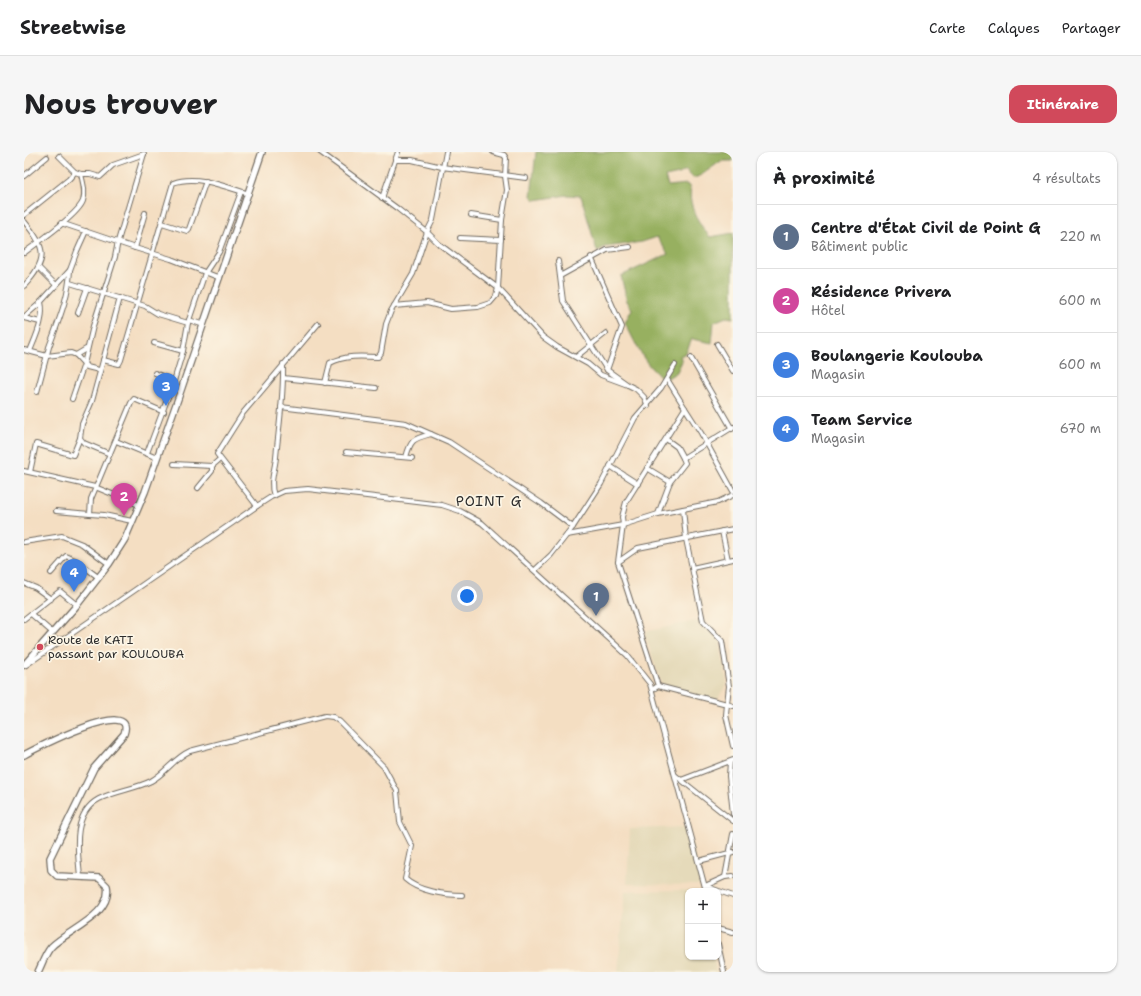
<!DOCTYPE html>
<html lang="fr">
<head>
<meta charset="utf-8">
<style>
	:root { --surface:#fff; --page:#f6f6f6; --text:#202124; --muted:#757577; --line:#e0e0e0; --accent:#d1495b }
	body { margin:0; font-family:"Shantell Sans",sans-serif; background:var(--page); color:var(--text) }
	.controls { position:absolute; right:12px; bottom:12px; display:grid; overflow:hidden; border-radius:8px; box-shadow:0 1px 3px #0004 }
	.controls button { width:36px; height:36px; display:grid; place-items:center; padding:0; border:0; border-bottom:1px solid var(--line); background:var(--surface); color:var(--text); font:20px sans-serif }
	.you { position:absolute; left:443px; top:444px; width:14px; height:14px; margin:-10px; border:3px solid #fff; border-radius:50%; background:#1a73e8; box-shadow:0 0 0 6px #1a73e833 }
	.badge { display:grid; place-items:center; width:26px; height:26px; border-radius:50%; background:var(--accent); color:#fff; font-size:13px; font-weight:700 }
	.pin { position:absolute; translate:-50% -33px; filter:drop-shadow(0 1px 2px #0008) }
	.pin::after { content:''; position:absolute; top:21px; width:14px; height:12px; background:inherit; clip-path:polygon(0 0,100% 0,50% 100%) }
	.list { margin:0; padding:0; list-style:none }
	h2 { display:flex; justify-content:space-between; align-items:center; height:52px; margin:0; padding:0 16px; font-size:17px }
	h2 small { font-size:13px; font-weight:400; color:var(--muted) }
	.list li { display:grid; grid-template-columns:26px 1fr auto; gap:12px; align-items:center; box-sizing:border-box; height:64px; padding:0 16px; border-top:1px solid var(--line) }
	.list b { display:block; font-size:15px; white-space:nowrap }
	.list p { margin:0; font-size:13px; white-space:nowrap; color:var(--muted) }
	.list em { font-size:13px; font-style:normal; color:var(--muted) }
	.map { position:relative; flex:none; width:709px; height:820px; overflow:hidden; border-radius:12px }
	header { display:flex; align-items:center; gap:24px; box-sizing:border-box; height:56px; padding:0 20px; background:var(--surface); border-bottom:1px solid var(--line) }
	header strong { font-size:19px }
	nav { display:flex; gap:22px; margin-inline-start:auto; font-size:14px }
	.intro { display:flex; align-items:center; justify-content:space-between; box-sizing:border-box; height:96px; padding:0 24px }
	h1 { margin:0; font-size:28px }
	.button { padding:10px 18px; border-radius:12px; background:var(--accent); color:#fff; font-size:14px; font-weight:700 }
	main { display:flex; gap:24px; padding:0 24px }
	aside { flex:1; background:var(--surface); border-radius:12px; box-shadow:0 1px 3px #0004 }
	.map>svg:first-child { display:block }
	.built { fill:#e5daba }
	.forest { fill:#97b061; stroke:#616e46 }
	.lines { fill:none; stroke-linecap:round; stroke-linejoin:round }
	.minor-casing { stroke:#716a60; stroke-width:6 }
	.highway-casing { stroke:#716a60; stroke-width:8 }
	.minor { stroke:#fff; stroke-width:4 }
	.highway { stroke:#fff; stroke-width:5.5 }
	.poi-dot { fill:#d1495b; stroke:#fcf5e5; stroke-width:1.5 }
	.labels { text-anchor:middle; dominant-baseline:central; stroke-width:3.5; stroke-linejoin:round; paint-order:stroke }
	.poi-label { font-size:12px; fill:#2b2b2b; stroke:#fcf5e5; text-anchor:start }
	.quarter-label { font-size:14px; letter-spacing:1px; fill:#2b2b2b; stroke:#fcf5e5 }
</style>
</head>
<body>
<header>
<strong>Streetwise</strong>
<nav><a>Carte</a><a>Calques</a><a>Partager</a></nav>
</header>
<div class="intro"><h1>Nous trouver</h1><a class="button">Itinéraire</a></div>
<main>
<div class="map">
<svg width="709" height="820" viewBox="0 0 709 820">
	<rect width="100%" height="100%" fill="#fcf5e5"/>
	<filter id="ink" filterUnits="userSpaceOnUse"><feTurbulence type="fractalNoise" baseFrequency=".025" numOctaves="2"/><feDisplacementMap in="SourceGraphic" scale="8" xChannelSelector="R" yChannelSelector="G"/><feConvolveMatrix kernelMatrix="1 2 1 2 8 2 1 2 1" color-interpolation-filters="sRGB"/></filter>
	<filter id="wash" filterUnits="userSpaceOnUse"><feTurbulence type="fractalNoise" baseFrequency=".012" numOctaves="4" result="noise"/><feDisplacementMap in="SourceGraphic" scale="16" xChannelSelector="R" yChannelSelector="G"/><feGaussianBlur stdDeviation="0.9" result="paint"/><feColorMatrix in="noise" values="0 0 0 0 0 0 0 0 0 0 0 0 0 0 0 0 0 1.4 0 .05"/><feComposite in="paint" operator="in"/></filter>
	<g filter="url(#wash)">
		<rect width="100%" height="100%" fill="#f4dec2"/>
		<g class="built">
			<path d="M671 469 680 472 696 489 703 532 692 549 637 531 620 480Z"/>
			<path d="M663 675 678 733 603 732 606 677Z"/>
			<path d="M674 738 664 739V805H690L692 820H594L601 739Z"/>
		</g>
		<path class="forest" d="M512 0H709V9H697L676 24 669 26 662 18 655 22 641 25 644 34 663 32C669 38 665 43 667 50 670 63 678 76 686 85L709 81V166L702 165 690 170 688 191 668 187 662 201 656 204 658 209 653 220 642 227C622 219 611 189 601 171L608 157 603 149 597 124 644 102 633 85 618 90 581 95 573 99 557 44 543 43 511 48 507 44Z"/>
	</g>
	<g filter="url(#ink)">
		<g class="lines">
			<defs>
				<g id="minor">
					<path d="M296 0 374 57 403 80 415 92 474 136 519 185 533 195 564 212 577 223 604 233"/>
					<path d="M371 8H388L418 15 502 26"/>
					<path d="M57 22H66L76 25 89 13 120 2"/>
					<path d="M0 24 23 5"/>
					<path d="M358 46 374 0"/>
					<path d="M0 63 45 27 51 20"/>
					<path d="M447 63 478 68"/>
					<path d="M0 69C22 96 25 107 0 134"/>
					<path d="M37 71 111 96 147 107 196 126"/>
					<path d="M138 71 163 79 165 77 182 29"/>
					<path d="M436 86 477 88"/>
					<path d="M111 96 121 61"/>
					<path d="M0 101C13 91 54 63 59 49 62 40 59 31 57 22L51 20 35 4"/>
					<path d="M567 105 598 175 583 218"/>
					<path d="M534 109 539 149 583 218 604 233 612 237 620 245 624 254"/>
					<path d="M15 116 31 132"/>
					<path d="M536 124 583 98 606 95"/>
					<path d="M46 131 108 150 121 154 134 162 164 171"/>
					<path d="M370 154 403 151 427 157 454 155 466 151 472 144 474 136 478 68 483 38 481 24 482 6 480 3 469 0"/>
					<path d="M54 161 63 136"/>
					<path d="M0 165 15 152 46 118 53 99 62 79"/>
					<path d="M0 166 16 170"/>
					<path d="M165 168 180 173"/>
					<path d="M130 191 159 199"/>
					<path d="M693 192 709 219"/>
					<path d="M0 198 23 204 47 201 52 203 63 215 75 218"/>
					<path d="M6 199C12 184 21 166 17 150"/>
					<path d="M52 203 62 197"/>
					<path d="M552 205 582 181"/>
					<path d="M667 206 708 277"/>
					<path d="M79 208 95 212 97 208 149 31C173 22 202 35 225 42"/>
					<path d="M131 221 150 229"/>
					<path d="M259 226 352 236"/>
					<path d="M643 227 661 256"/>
					<path d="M301 231 306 211C321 203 337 204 354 205L357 201 362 172 367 159 389 122 403 80 409 68 422 0"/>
					<path d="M13 240C17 225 21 210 25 195 34 170 45 145 46 118"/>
					<path d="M48 247 60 212 69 174 91 105 94 89 120 2"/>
					<path d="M257 255 382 271 425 290 517 351 549 375"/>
					<path d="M642 287 653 295 659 306 709 275"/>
					<path d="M92 289 133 306"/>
					<path d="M322 300 388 306"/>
					<path d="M123 301 150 229 159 199 164 171 181 121 195 100 217 40"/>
					<path d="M86 302 60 291 56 286 58 272 68 249 96 146"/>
					<path d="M382 305C387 287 389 287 407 282"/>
					<path d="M150 312 188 314"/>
					<path d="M586 314 614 332"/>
					<path d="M623 316 646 330"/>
					<path d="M0 319 71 335 115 353"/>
					<path d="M6 320 12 292 49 303 56 286"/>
					<path d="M174 336 188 319V314L196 307"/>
					<path d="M250 344C245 330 251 318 252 305 255 274 260 243 259 212"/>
					<path d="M233 354 193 302 219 261 294 172"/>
					<path d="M659 357 662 387 679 469 698 489 705 534 703 552 709 554"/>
					<path d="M32 359 66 362"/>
					<path d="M634 362 646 330 661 311 659 306"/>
					<path d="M108 369 80 363 66 362 67 347 107 251 110 247 140 260"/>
					<path d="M698 379 704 408"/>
					<path d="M543 383 599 373 634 362 694 350 709 343"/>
					<path d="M0 390 38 384 58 392 85 412"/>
					<path d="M594 410 614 396 709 377"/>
					<path d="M668 416 709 407"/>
					<path d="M511 418 527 403 549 375 577 332 611 266 637 236 651 213"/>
					<path d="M27 421 42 404 51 408 74 425"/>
					<path d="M0 431 12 436 27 447"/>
					<path d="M7 462 29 481"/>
					<path d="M0 467 36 439 53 453"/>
					<path d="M26 486 31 488 39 487"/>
					<path d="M2 513 233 354 247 345 260 339 284 337 418 353 436 359 458 371 603 503 626 532 682 739"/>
					<path d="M634 534 594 410 599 373 598 365 602 350 661 256 677 281 709 339"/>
					<path d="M628 538 634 534 703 552 702 563 709 594"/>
					<path d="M706 610 705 624 709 662"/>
					<path d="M651 623 709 669"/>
					<path d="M657 628 709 608"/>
					<path d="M675 709 709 700"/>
					<path d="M56 725C54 700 47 662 75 647 91 639 111 637 127 629 142 621 150 606 166 599L301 564 309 565 316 570 360 615 373 639 376 670 388 694 381 727C394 739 420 743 438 743"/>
					<path d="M701 725 709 682"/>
					<path d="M681 734 701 725 709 724"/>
					<path d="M681 734 709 744"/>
					<path d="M694 776 709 780"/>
					<path d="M694 792 700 820"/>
				</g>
				<g id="highway">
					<path d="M0 513 53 453 85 412 101 387 121 340 156 241 238 0"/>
					<path d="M0 603C9 598 114 543 100 582L70 616 26 706 27 718 33 724 75 726 83 734C89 763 43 778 27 795 21 802 18 812 14 820"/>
				</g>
			</defs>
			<use href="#minor" class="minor-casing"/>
			<use href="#highway" class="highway-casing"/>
			<use href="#minor" class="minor"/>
			<use href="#highway" class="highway"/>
		</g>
	</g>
	<circle class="poi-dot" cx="16" cy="495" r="4"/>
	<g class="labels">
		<g class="poi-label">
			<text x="24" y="488">Route de KATI<tspan x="24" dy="14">passant par KOULOUBA</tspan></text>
		</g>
		<g class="quarter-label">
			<text x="465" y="349">POINT G</text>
		</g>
	</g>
</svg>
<div class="controls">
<button>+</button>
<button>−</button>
</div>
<div class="you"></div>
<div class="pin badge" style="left:572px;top:464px;background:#5c6f8a">1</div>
<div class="pin badge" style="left:100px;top:364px;background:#d1479c">2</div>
<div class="pin badge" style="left:142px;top:254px;background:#3f7fe0">3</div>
<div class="pin badge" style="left:50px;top:440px;background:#3f7fe0">4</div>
</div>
<aside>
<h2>À proximité<small>4 résultats</small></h2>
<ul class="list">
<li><span class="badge" style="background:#5c6f8a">1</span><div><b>Centre d'État Civil de Point G</b><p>Bâtiment public</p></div><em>220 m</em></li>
<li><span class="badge" style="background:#d1479c">2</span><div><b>Résidence Privera</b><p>Hôtel</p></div><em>600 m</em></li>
<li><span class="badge" style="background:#3f7fe0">3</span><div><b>Boulangerie Koulouba</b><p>Magasin</p></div><em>600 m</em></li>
<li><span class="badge" style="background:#3f7fe0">4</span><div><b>Team Service</b><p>Magasin</p></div><em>670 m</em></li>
</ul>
</aside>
</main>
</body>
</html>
